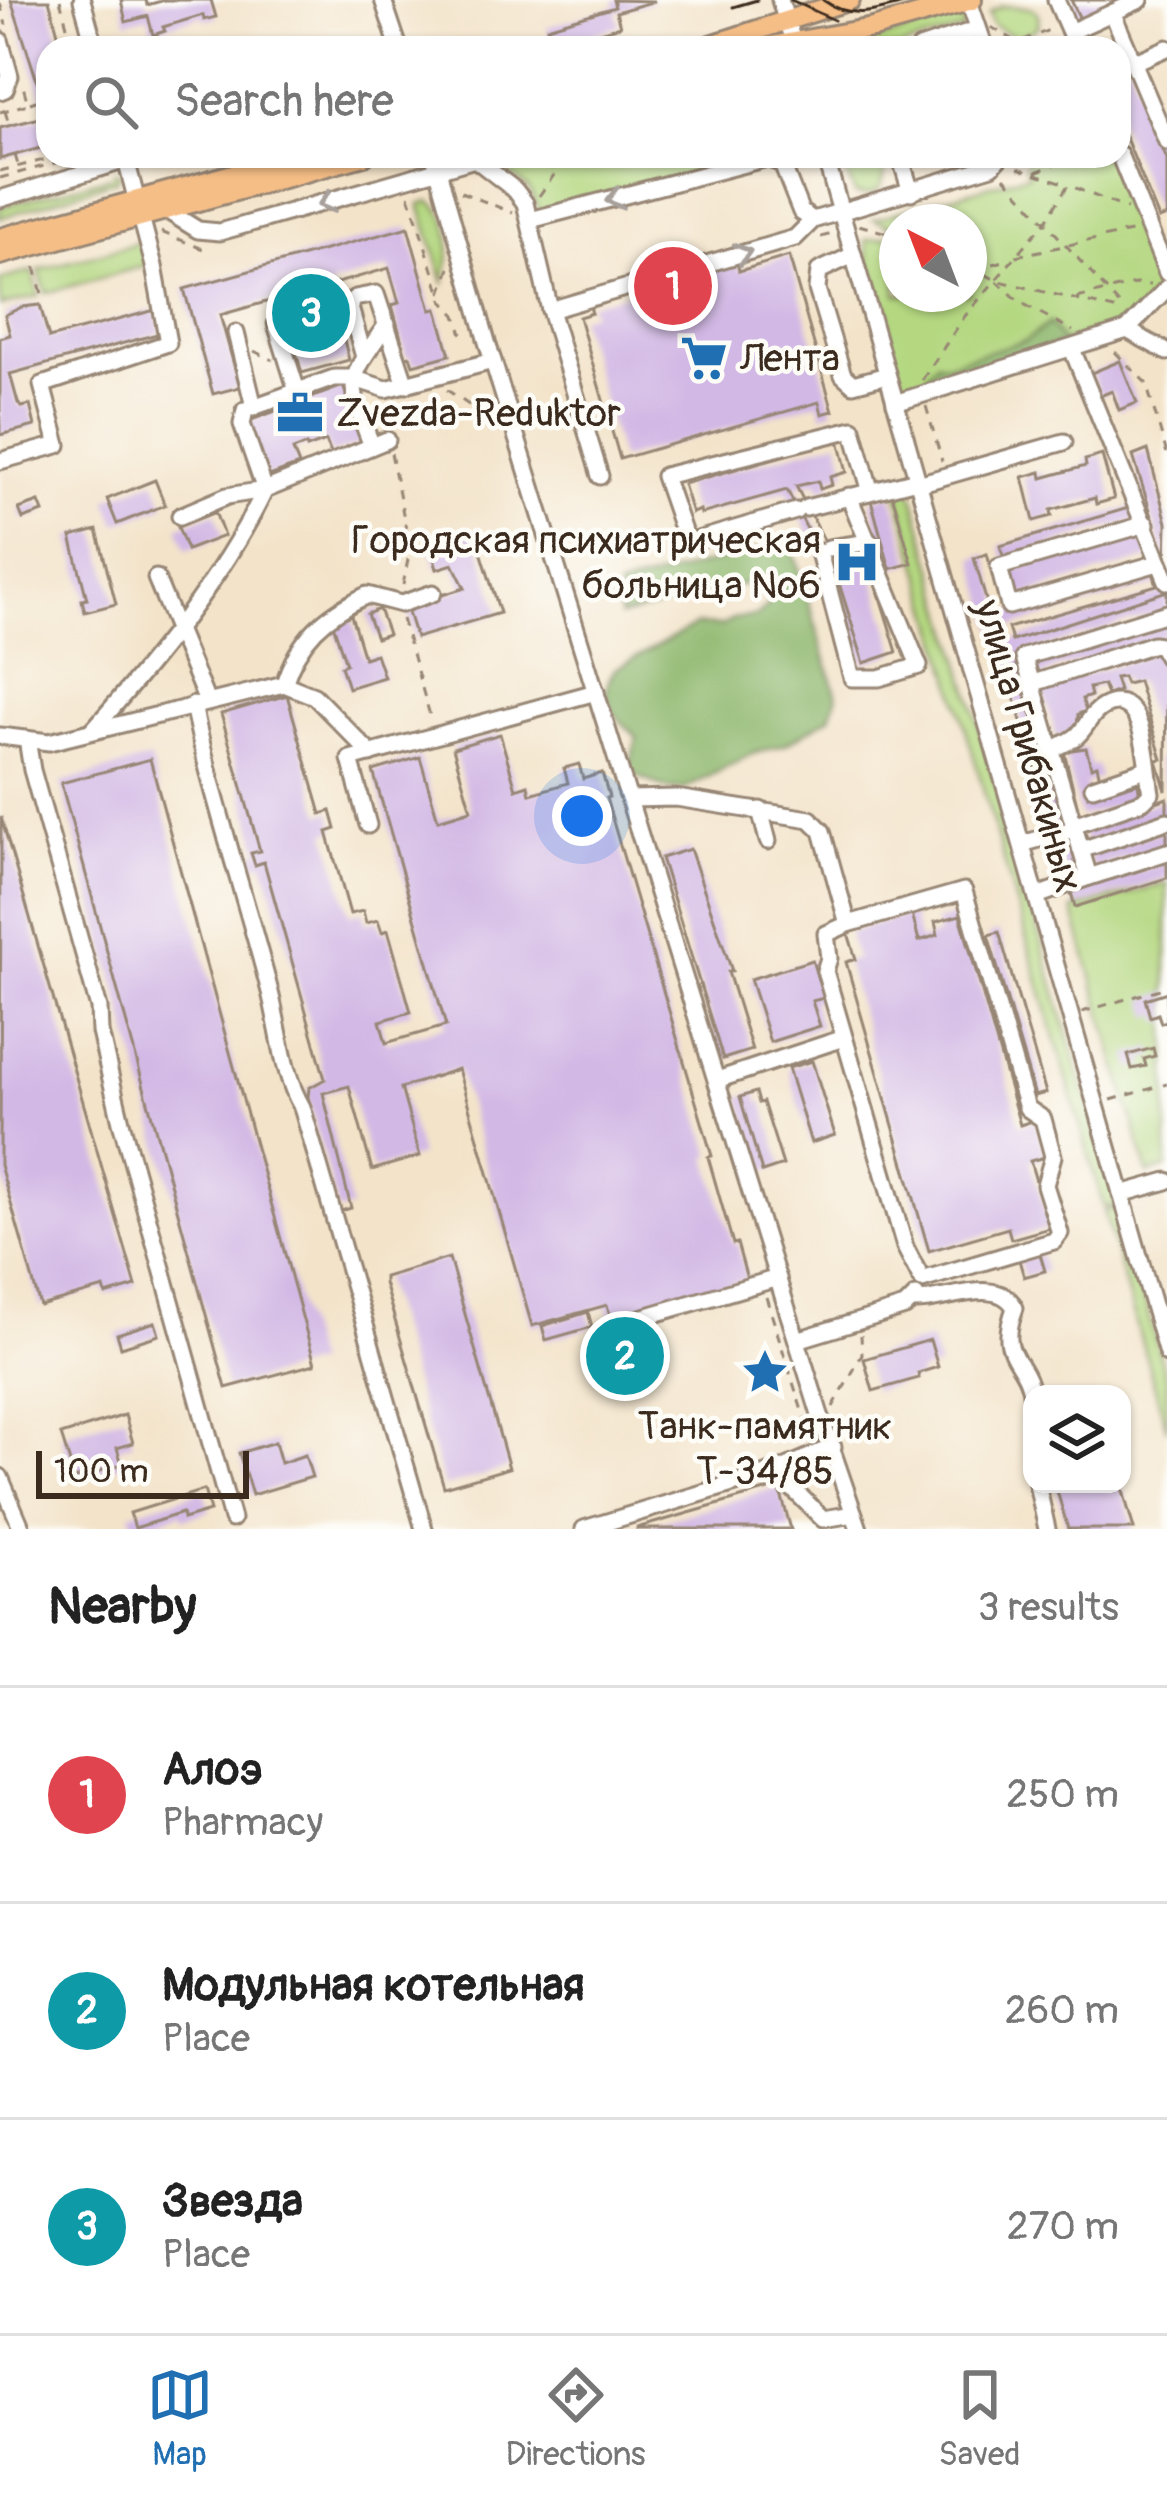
<!DOCTYPE html>
<html lang="en">
<head>
<meta charset="utf-8">
<style>
	:root { --surface:#fff; --page:#f2f2f2; --text:#222; --muted:#767676; --line:#e0e0e0; --accent:#1f6fb2 }
	body { margin:0; font-family:Pangolin,sans-serif; background:var(--page); color:var(--text) }
	.controls { position:absolute; right:36px; bottom:36px; display:grid; overflow:hidden; border-radius:24px; box-shadow:0 3px 9px #0004 }
	.controls button { width:108px; height:108px; display:grid; place-items:center; padding:0; border:0; border-bottom:3px solid var(--line); background:var(--surface); color:var(--text); font:60px sans-serif }
	.compass { position:absolute; left:879px; top:204px; width:108px; height:108px; border-radius:50%; background:var(--surface); box-shadow:0 3px 9px #0004; rotate:318deg }
	.scale { position:absolute; left:36px; bottom:30px; width:213px; box-sizing:border-box; padding-left:12px; border:6px solid #3b2a1e; border-top:0; font-size:33px; line-height:42px; white-space:nowrap; color:#3b2a1e; -webkit-text-stroke:9px #fdfcf7; paint-order:stroke }
	.you { position:absolute; left:582px; top:816px; width:42px; height:42px; margin:-30px; border:9px solid #fff; border-radius:50%; background:#1a73e8; box-shadow:0 0 0 18px #1a73e833 }
	.badge { display:grid; place-items:center; width:78px; height:78px; border-radius:50%; background:var(--accent); color:#fff; font-size:39px; font-weight:700 }
	.pin { position:absolute; translate:-50% -50%; border:6px solid #fff; box-shadow:0 3px 12px #0006 }
	.list { margin:0; padding:0; list-style:none }
	h2 { display:flex; justify-content:space-between; align-items:center; height:156px; margin:0; padding:0 48px; font-size:51px }
	h2 small { font-size:39px; font-weight:400; color:var(--muted) }
	.list li { display:grid; grid-template-columns:78px 1fr auto; gap:36px; align-items:center; box-sizing:border-box; height:216px; padding:0 48px; border-top:3px solid var(--line) }
	.list b { display:block; font-size:45px; white-space:nowrap }
	.list p { margin:0; font-size:39px; white-space:nowrap; color:var(--muted) }
	.list em { font-size:39px; font-style:normal; color:var(--muted) }
	.icon { flex:none; width:66px; height:66px; fill:none; stroke:currentColor; stroke-width:2; stroke-linecap:round; stroke-linejoin:round }
	.map { position:relative; flex:none; width:1167px; height:1529px; overflow:hidden }
	.search { position:absolute; background:var(--surface); box-shadow:0 3px 9px #0004; left:36px; right:36px; top:36px; height:132px; display:flex; align-items:center; gap:30px; box-sizing:border-box; padding:0 42px; border-radius:36px; color:var(--muted); font-size:45px }
	.sheet { height:804px; background:var(--surface) }
	nav { display:flex; justify-content:space-around; align-items:center; box-sizing:border-box; height:168px; border-top:3px solid var(--line); background:var(--surface); font-size:33px; color:var(--muted) }
	nav a { display:grid; justify-items:center; gap:6px }
	nav .on { color:var(--accent) }
	.map>svg:first-child { display:block }
	.green { fill:#b4d780; stroke:#78804f; stroke-width:3; fill-rule:evenodd }
	.forest { fill:#8fb86e; stroke:#657146; stroke-width:3 }
	.building { fill:#d2b8e5 }
	.lines { fill:none; stroke-linecap:round; stroke-linejoin:round }
	.minor-casing { stroke:#978674; stroke-width:21 }
	.major-casing { stroke:#978674; stroke-width:24 }
	.path { stroke:#978674; stroke-width:3; stroke-dasharray:9 9; stroke-linecap:butt }
	.minor { stroke:#fff; stroke-width:15 }
	.major { stroke:#f6be87; stroke-width:18 }
	.tram { stroke:#3b2a1e; stroke-width:3 }
	.oneway { stroke:#a79f9a }
	.labels { text-anchor:middle; dominant-baseline:central; stroke-width:9; stroke-linejoin:round; paint-order:stroke }
	.poi-label { font-size:39px; fill:#3b2a1e; stroke:#fdfcf7; text-anchor:start }
	.street-label { font-size:39px; fill:#3b2a1e; stroke:#fdfcf7 }
</style>
</head>
<body>
<div class="map">
<svg width="1167" height="1529" viewBox="0 0 1167 1529">
	<rect width="100%" height="100%" fill="#fdfcf7"/>
	<filter id="ink" filterUnits="userSpaceOnUse"><feTurbulence type="fractalNoise" baseFrequency=".00833" numOctaves="2"/><feDisplacementMap in="SourceGraphic" scale="24" xChannelSelector="R" yChannelSelector="G"/><feConvolveMatrix kernelMatrix="1 2 1 2 8 2 1 2 1" color-interpolation-filters="sRGB"/></filter>
	<filter id="wash" filterUnits="userSpaceOnUse"><feTurbulence type="fractalNoise" baseFrequency=".004" numOctaves="4" result="noise"/><feDisplacementMap in="SourceGraphic" scale="48" xChannelSelector="R" yChannelSelector="G"/><feGaussianBlur stdDeviation="2.7" result="paint"/><feColorMatrix in="noise" values="0 0 0 0 0 0 0 0 0 0 0 0 0 0 0 0 0 1.4 0 .05"/><feComposite in="paint" operator="in"/></filter>
	<g filter="url(#wash)">
		<rect width="100%" height="100%" fill="#f3e3c9"/>
		<g class="green">
			<path d="M1002 6 1032 8 1038 14 1039 26 1019 39 992 25 989 13Z"/>
			<path d="M957 18 963 20 964 30 899 48H846Z"/>
			<path d="M505 156H523L556 165 597 156H763L541 213 529 189 499 165Z"/>
			<path d="M840 156H882C888 179 883 199 855 194Z"/>
			<path d="M1029 156H1110L1160 278 1155 293 1133 321 907 387 896 373 885 304 869 261 866 240 894 236 897 229 874 219 1029 174 1025 167ZM897 222H969V294H897Z"/>
			<path d="M115 172 121 174 116 180 0 218V207L110 177Z"/>
			<path d="M430 201C456 217 451 257 444 282L420 204Z"/>
			<path d="M141 242 148 265 46 293 39 270Z"/>
			<path d="M32 271 39 296 0 306V280Z"/>
			<path d="M897 490 912 492 1117 1204 1104 1208Z"/>
			<path d="M1167 883V1168L1148 1174 1073 910Z"/>
			<path d="M1118 1207 1167 1381V1430L1104 1212Z"/>
		</g>
		<g class="forest">
			<path d="M1050 323 1063 343 928 382V373L937 362 948 363 1025 341Z"/>
			<path d="M786 542 791 543 837 696 830 717 784 745 752 754 685 789H667L628 772 637 737C617 718 595 698 615 669L696 625 722 626 732 619 757 616C766 607 776 599 767 586L750 582 620 617 618 588Z"/>
		</g>
		<g id="blocks">
			<g class="building">
				<path d="M11 0H49L62 48H48V115Z"/>
				<path d="M121 0H146L147 5 165 0H211L216 17 204 20 203 15 163 27 165 31 153 35 148 16 126 22Z"/>
				<path d="M613 0 655 1 616 12 620 26 552 46 547 27 615 7Z"/>
				<path d="M1071 0H1121L1081 21Z"/>
				<path d="M1128 62 1167 160V216L1159 219 1119 121V65Z"/>
				<path d="M48 116V146L0 159V128Z"/>
				<path d="M408 227 431 310 437 309 450 355 413 365 410 356 406 357 392 305 399 303 389 268 330 285 349 360 302 373 280 298 220 315 240 387 213 394 184 289Z"/>
				<path d="M789 256 833 411 822 414 819 402 620 459 579 317 592 313 589 304 645 288 648 297 671 290 668 282 737 262 739 271Z"/>
				<path d="M40 305 49 338 155 310 161 333 10 374 18 403 22 407 30 405 35 426 0 435V338L10 335 5 315 22 307Z"/>
				<path d="M1120 361 1137 403 1119 410 1112 391 1100 396 1091 373Z"/>
				<path d="M343 386 364 442 331 454 326 441 307 448 306 445 293 450 299 465 267 477 246 422Z"/>
				<path d="M839 440 847 472 830 477 832 485 820 489 818 481 796 486 836 563 867 555 897 652 864 663 839 583 832 586 827 568 787 490 701 514 700 510 692 513 683 484Z"/>
				<path d="M1148 450 1167 523 1166 561 1133 456Z"/>
				<path d="M1102 455 1114 499 1096 504 1095 498 1051 510 1052 516 1034 521 1023 477 1041 472 1042 478 1086 466 1085 460Z"/>
				<path d="M155 480 165 505 117 524 107 499Z"/>
				<path d="M892 494 912 563 890 569 871 500Z"/>
				<path d="M39 502 43 512 23 519 19 509Z"/>
				<path d="M1135 506 1139 519 1004 559 1000 546Z"/>
				<path d="M215 512 224 536 187 550 178 527Z"/>
				<path d="M97 530 116 604 85 612 82 600 87 599 71 537Z"/>
				<path d="M475 532 500 613 416 638 406 606 465 588 453 564 437 569 430 546Z"/>
				<path d="M1143 533 1150 558 1014 598 1007 572Z"/>
				<path d="M987 554 1004 614 1153 572 1157 585 1008 628 1012 641 1167 591V610L1023 654 1067 827 1053 832 974 558Z"/>
				<path d="M379 609 388 634 376 638 367 614Z"/>
				<path d="M351 615 364 658 376 654 384 677 348 688 341 666 346 664 332 621Z"/>
				<path d="M1167 620V635L1056 669 1038 679 1033 663Z"/>
				<path d="M1157 648 1167 678 1166 791 1157 760 1162 759 1138 681 1126 684 1123 677 1115 678 1119 691 1107 695 1103 685 1089 688 1091 696 1082 699 1086 711 1078 714 1077 728 1057 738 1042 688 1147 656 1146 652Z"/>
				<path d="M287 695 321 814 331 811 336 829 327 832 350 914 363 911 366 923 378 920 382 932 388 930 411 1012 380 1021 386 1043 446 1026 373 771 420 757 438 820 471 810 453 748 500 734 516 789 528 785 530 794 568 783 564 768 579 764 583 779 602 773 609 797 606 798 712 1156 708 1157 733 1244 737 1243 747 1279 611 1318 607 1305 532 1326 458 1069 401 1088 420 1156 372 1170 349 1086 323 1093 351 1208 338 1212 308 1097 309 1088 325 1079 264 862 255 865 251 853 260 851 221 714Z"/>
				<path d="M1086 748 1091 767 1097 765 1100 778 1085 783 1088 796 1115 788 1114 784 1126 780 1127 786 1138 783 1140 797 1080 817 1064 751Z"/>
				<path d="M150 759 315 1364 226 1388 61 783Z"/>
				<path d="M1167 798V814L1086 843 1081 830Z"/>
				<path d="M1 817 136 1286 106 1295 104 1288 40 1306 0 1165Z"/>
				<path d="M1167 829V844L1093 868 1088 855Z"/>
				<path d="M1072 836 1084 875 1067 880 1055 841Z"/>
				<path d="M690 849 732 971 728 972 752 1050 723 1059 661 858Z"/>
				<path d="M1167 862V878L1075 907 1071 892Z"/>
				<path d="M912 914 919 941 938 935 935 922 960 915 1020 1125 1035 1120 1045 1157 1030 1161 1050 1228 1011 1239 1008 1228 929 1251 846 962 856 959 848 933Z"/>
				<path d="M999 932 1046 1093 1035 1096 988 935Z"/>
				<path d="M812 960 824 998 812 1001 820 1026 770 1042 750 979Z"/>
				<path d="M1167 992V1021L1161 1023 1158 1014 1150 1017 1145 999Z"/>
				<path d="M1153 1048 1155 1056 1144 1059 1146 1066 1132 1069 1128 1055Z"/>
				<path d="M812 1061 835 1135 811 1143 788 1068Z"/>
				<path d="M756 1092 759 1103 763 1102 783 1165 762 1172 740 1097Z"/>
				<path d="M1040 1254 1045 1271 1024 1277 1019 1260Z"/>
				<path d="M449 1258 509 1468 444 1487 384 1283V1277Z"/>
				<path d="M588 1312 592 1327 546 1340 542 1326Z"/>
				<path d="M155 1322 159 1335 121 1347 117 1334Z"/>
				<path d="M930 1340 938 1367 918 1373 919 1378 873 1391 864 1359Z"/>
				<path d="M633 1341 641 1363 616 1372 608 1350Z"/>
				<path d="M125 1415 133 1443 117 1448 122 1464 75 1479 61 1435Z"/>
				<path d="M275 1442 281 1463 305 1455 312 1477 252 1495 239 1453Z"/>
				<path d="M1055 1484H1121L1134 1529H1068Z"/>
				<path d="M779 1487 791 1529H637V1528Z"/>
				<path d="M204 1490 210 1511 183 1519 182 1513 135 1528 130 1513Z"/>
			</g>
		</g>
	</g>
	<g filter="url(#ink)">
		<use href="#blocks" fill-opacity="0" stroke="#978674" stroke-width="3"/>
		<g class="lines">
			<defs>
				<g id="minor">
					<path d="M82 0 95 48"/>
					<path d="M383 0 399 48"/>
					<path d="M780 0 795 48"/>
					<path d="M1056 0 1077 48"/>
					<path d="M969 1 985 48"/>
					<path d="M1113 14 1167 142"/>
					<path d="M1070 32 1140 0"/>
					<path d="M0 40 10 76 5 89 0 91"/>
					<path d="M920 48 978 29"/>
					<path d="M1135 62 1167 48"/>
					<path d="M1119 154 1167 273"/>
					<path d="M434 156 487 342 820 1415 859 1529"/>
					<path d="M537 156 552 159 563 156"/>
					<path d="M825 156 1167 1354"/>
					<path d="M900 156 911 192"/>
					<path d="M475 159 515 190 525 203 550 310 600 476"/>
					<path d="M0 199 126 160"/>
					<path d="M166 210 198 230 220 232 475 159"/>
					<path d="M530 220 767 158 782 164 801 212 813 220"/>
					<path d="M853 255 819 271 817 289 843 375 853 384 887 375"/>
					<path d="M550 310 795 238 813 220 992 166 1001 156"/>
					<path d="M276 324 297 391"/>
					<path d="M1127 330 1167 288"/>
					<path d="M236 333 254 407"/>
					<path d="M1072 349 1167 581"/>
					<path d="M364 357 349 304 355 298 376 294 406 385"/>
					<path d="M895 403 1127 330 1167 352"/>
					<path d="M372 446C346 379 346 382 387 324"/>
					<path d="M0 461 58 445 42 385 168 343 154 266 125 156"/>
					<path d="M918 484 1064 442"/>
					<path d="M806 508 917 480"/>
					<path d="M796 511 694 541 686 540 664 476 853 429 870 489"/>
					<path d="M180 516 227 496 265 490 242 424 245 410 334 378H352L386 389 493 361"/>
					<path d="M1146 524 999 567 1009 606 1158 563"/>
					<path d="M829 548 870 542"/>
					<path d="M819 552 852 678H879L919 666 849 496"/>
					<path d="M156 578 207 702"/>
					<path d="M1167 613 1024 657 1089 877 1167 852"/>
					<path d="M284 684C298 639 325 615 367 595L401 604 433 593"/>
					<path d="M1031 684 1153 644 1160 645 1167 657"/>
					<path d="M193 705C213 802 245 895 270 992 280 1031 282 1073 302 1107L424 1529"/>
					<path d="M92 731C158 656 221 580 265 490L387 440"/>
					<path d="M0 736 49 742 284 684 314 696 371 754"/>
					<path d="M27 739 32 770 99 1008 100 1032 121 1122 232 1519"/>
					<path d="M1051 750C1059 746 1070 742 1077 736 1087 727 1090 714 1103 707 1147 684 1146 769 1151 793L1143 801 1073 825"/>
					<path d="M1093 787 1146 769"/>
					<path d="M630 799 676 798 810 819 822 831 848 924"/>
					<path d="M760 810 768 841"/>
					<path d="M368 825 350 759 596 692"/>
					<path d="M1022 844 1074 829"/>
					<path d="M1081 850 1167 821"/>
					<path d="M964 891 1027 1108 1043 1119 1053 1156 1045 1185 1060 1233 1054 1241 922 1280 905 1247 825 971 829 958 826 934 848 924Z"/>
					<path d="M1037 896 1089 877"/>
					<path d="M717 1080 844 1038"/>
					<path d="M1121 1194 1167 1181"/>
					<path d="M915 1301C944 1302 999 1275 1015 1308 995 1362 1030 1357 1032 1402"/>
					<path d="M606 1328 778 1278"/>
					<path d="M797 1340 905 1307 916 1296"/>
					<path d="M1032 1423V1454"/>
					<path d="M782 1469 790 1486 823 1519 854 1514"/>
					<path d="M0 1477 22 1529"/>
					<path d="M1037 1484 1047 1529"/>
					<path d="M584 1529 782 1469 833 1447"/>
				</g>
				<g id="major">
					<path d="M702 48 850 0"/>
					<path d="M759 48 873 28 972 0"/>
					<path d="M0 238 298 156"/>
					<path d="M0 255 364 156"/>
				</g>
			</defs>
			<use href="#minor" class="minor-casing"/>
			<use href="#major" class="major-casing"/>
			<g class="path">
				<path d="M60 0 73 48"/>
				<path d="M0 3 6 25"/>
				<path d="M991 27 1028 48"/>
				<path d="M1006 48 1054 28"/>
				<path d="M30 103 39 100 45 108"/>
				<path d="M5 111 9 125"/>
				<path d="M0 112 28 104 23 86"/>
				<path d="M15 155 18 165"/>
				<path d="M1018 168 1067 184"/>
				<path d="M0 171 60 156"/>
				<path d="M1036 172 1075 156"/>
				<path d="M1005 177 1124 310"/>
				<path d="M0 178 81 156"/>
				<path d="M461 192 513 213"/>
				<path d="M409 195 443 301 456 315 462 334"/>
				<path d="M539 196 554 175"/>
				<path d="M859 225 897 236"/>
				<path d="M161 232 203 249"/>
				<path d="M821 237 832 234"/>
				<path d="M1016 256 1135 231"/>
				<path d="M969 266 996 280 1122 311"/>
				<path d="M35 267 43 298"/>
				<path d="M976 269 1007 260"/>
				<path d="M997 281 1020 302 1073 331"/>
				<path d="M441 293 450 268"/>
				<path d="M1077 298 1135 284 1150 285"/>
				<path d="M254 351 273 360"/>
				<path d="M1115 352 1146 383 1167 454"/>
				<path d="M922 380 965 316 1046 221 1068 185 1127 209"/>
				<path d="M447 390 498 425"/>
				<path d="M926 406 942 461"/>
				<path d="M391 427 395 401"/>
				<path d="M391 453 410 549 403 585"/>
				<path d="M402 619 431 719"/>
				<path d="M1082 1012 1167 987"/>
				<path d="M1111 1100 1167 1084"/>
				<path d="M766 1297 810 1436"/>
				<path d="M833 1407 862 1355 861 1335"/>
			</g>
			<use href="#minor" class="minor"/>
			<use href="#major" class="major"/>
			<g class="tram">
				<path d="M791 0 834 20"/>
				<path d="M823 0C854 23 883 9 917 0"/>
				<path d="M733 7 757 0"/>
			</g>
		</g>
		<defs><path id="oneway-chevron" d="M-2-3.5L2.5 0L-2 3.5" fill="none" stroke-width="1.6" stroke-linecap="round" stroke-linejoin="round" transform="scale(3)"/></defs>
		<g class="oneway">
			<use href="#oneway-chevron" transform="translate(614 199) rotate(166)"/>
			<use href="#oneway-chevron" transform="translate(326 203) rotate(165)"/>
			<use href="#oneway-chevron" transform="translate(743 253) rotate(-17)"/>
		</g>
	</g>
	<defs>
		<symbol id="supermarket-bare" viewBox="-9 -9 18 18"><path d="M-6-5.5h2.5l.6 2H6L4.5 2H-2.5L-4.4-4H-6ZM-1.5 3.2a1.3 1.3 0 1 0 .1 0ZM3 3.2a1.3 1.3 0 1 0 .1 0Z" fill="#1f6fb2" stroke="#fdfcf7" stroke-width="2.5" paint-order="stroke"/></symbol>
		<symbol id="office-bare" viewBox="-9 -9 18 18"><path d="M-6-3h4V-5.5h4V-3h4V5H-6ZM-1-4.5V-3h2v-1.5ZM-6 0V1H6V0Z" fill="#1f6fb2" stroke="#fdfcf7" stroke-width="2.5" paint-order="stroke"/></symbol>
		<symbol id="hospital-bare" viewBox="-9 -9 18 18"><path d="M-5-5h3v3.5h4V-5h3V5h-3V1.5h-4V5h-3Z" fill="#1f6fb2" stroke="#fdfcf7" stroke-width="2.5" paint-order="stroke"/></symbol>
		<symbol id="sight-bare" viewBox="-9 -9 18 18"><path d="M0-6L1.8-2.2L6-1.7L2.9 1.2L3.7 5.4L0 3.3L-3.7 5.4L-2.9 1.2L-6-1.7L-1.8-2.2Z" fill="#1f6fb2" stroke="#fdfcf7" stroke-width="2.5" paint-order="stroke"/></symbol>
	</defs>
	<g fill-rule="evenodd">
		<use href="#supermarket-bare" x="671" y="325" width="66" height="66"/>
		<use href="#office-bare" x="267" y="380" width="66" height="66"/>
		<use href="#hospital-bare" x="824" y="529" width="66" height="66"/>
		<use href="#sight-bare" x="732" y="1339" width="66" height="66"/>
	</g>
	<g class="labels">
		<g class="poi-label">
			<text x="740" y="358">Лента</text>
			<text x="336" y="413">Zvezda-Reduktor</text>
			<text x="821" y="540" text-anchor="end">Городская психиатрическая<tspan x="821" dy="45">больница №6</tspan></text>
			<text x="765" y="1426" text-anchor="middle">Танк-памятник<tspan x="765" dy="45">Т-34/85</tspan></text>
		</g>
		<g class="street-label">
			<text transform="translate(1028 746) rotate(74)">улица Грибакиных</text>
		</g>
	</g>
</svg>
<div class="controls">
<button><svg class="icon" aria-label="layers" viewBox="0 0 24 24"><path d="M12 4l9 5-9 5-9-5zM3 14l9 5 9-5"/></svg></button>
</div>
<svg class="compass" viewBox="-18 -18 36 36"><path d="M0-13l5 13h-10z" fill="#e53935"/><path d="M0 13l5-13h-10z" fill="#767676"/></svg>
<div class="scale">100 m</div>
<div class="you"></div>
<div class="pin badge" style="left:673px;top:286px;background:#e0444e">1</div>
<div class="pin badge" style="left:625px;top:1356px;background:#0f9aa8">2</div>
<div class="pin badge" style="left:311px;top:313px;background:#0f9aa8">3</div>
<div class="search"><svg class="icon" aria-label="search" viewBox="0 0 24 24"><circle cx="10" cy="10" r="6"/><path d="M15 15l6 6"/></svg>Search here</div>
</div>
<section class="sheet">
<h2>Nearby<small>3 results</small></h2>
<ul class="list">
<li><span class="badge" style="background:#e0444e">1</span><div><b>Алоэ</b><p>Pharmacy</p></div><em>250 m</em></li>
<li><span class="badge" style="background:#0f9aa8">2</span><div><b>Модульная котельная</b><p>Place</p></div><em>260 m</em></li>
<li><span class="badge" style="background:#0f9aa8">3</span><div><b>Звезда</b><p>Place</p></div><em>270 m</em></li>
</ul>
</section>
<nav>
<a class="on"><svg class="icon" aria-label="map" viewBox="0 0 24 24"><path d="M3 6l6-2 6 2 6-2v14l-6 2-6-2-6 2zM9 4v14M15 6v14"/></svg>Map</a>
<a><svg class="icon" aria-label="directions" viewBox="0 0 24 24"><path d="M12 3l9 9-9 9-9-9zM9 14v-3h6M13 9l2 2-2 2"/></svg>Directions</a>
<a><svg class="icon" aria-label="saved" viewBox="0 0 24 24"><path d="M7 4h10v16l-5-4-5 4z"/></svg>Saved</a>
</nav>
</body>
</html>
